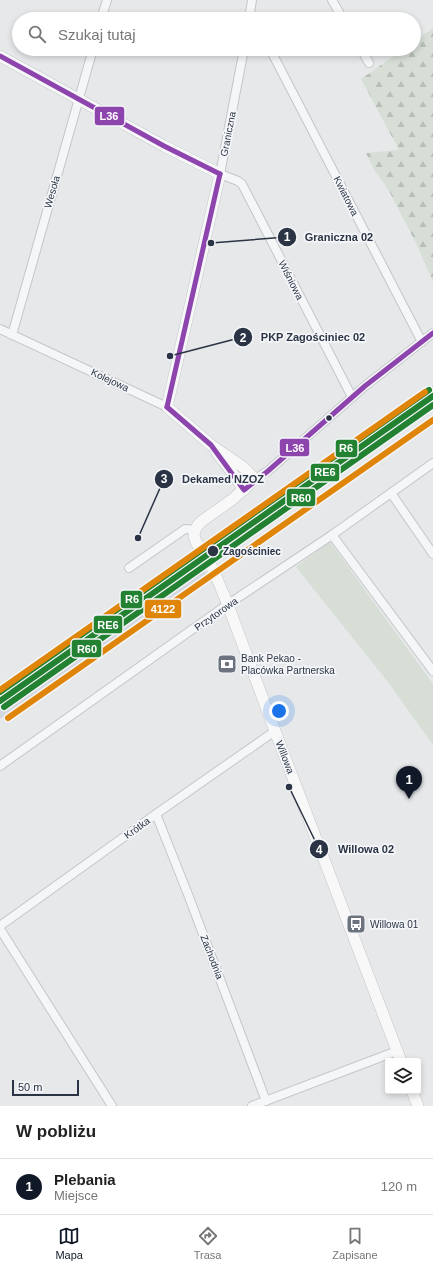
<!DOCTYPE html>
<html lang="pl">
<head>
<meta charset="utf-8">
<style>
	:root { --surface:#fff; --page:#f6f6f6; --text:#222; --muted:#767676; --line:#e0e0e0; --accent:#111827 }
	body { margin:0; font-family:Arial,sans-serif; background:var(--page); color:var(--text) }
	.controls { position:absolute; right:12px; bottom:12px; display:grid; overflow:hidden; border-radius:4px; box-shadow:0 2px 6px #0003 }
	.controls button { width:36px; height:36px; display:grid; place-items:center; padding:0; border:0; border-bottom:1px solid var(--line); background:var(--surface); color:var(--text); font:20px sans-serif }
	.scale { position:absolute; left:12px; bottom:10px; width:67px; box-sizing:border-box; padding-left:4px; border:2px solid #2b3445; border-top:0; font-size:11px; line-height:14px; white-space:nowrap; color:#2b3445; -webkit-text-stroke:3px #f4f6f9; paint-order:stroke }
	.you { position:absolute; left:279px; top:711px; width:14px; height:14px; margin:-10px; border:3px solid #fff; border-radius:50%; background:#1a73e8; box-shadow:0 0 0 6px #1a73e833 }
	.badge { display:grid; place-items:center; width:26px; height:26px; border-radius:50%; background:var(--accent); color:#fff; font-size:13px; font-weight:700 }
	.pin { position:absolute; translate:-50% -33px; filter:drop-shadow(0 1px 2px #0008) }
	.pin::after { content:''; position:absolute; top:21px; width:14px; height:12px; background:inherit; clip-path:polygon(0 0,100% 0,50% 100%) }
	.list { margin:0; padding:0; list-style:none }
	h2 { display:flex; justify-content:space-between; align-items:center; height:52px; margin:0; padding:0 16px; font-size:17px }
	h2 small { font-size:13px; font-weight:400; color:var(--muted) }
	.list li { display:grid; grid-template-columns:26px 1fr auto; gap:12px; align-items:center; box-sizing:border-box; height:56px; padding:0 16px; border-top:1px solid var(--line) }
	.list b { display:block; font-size:15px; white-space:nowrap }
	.list p { margin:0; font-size:13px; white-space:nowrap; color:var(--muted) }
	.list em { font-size:13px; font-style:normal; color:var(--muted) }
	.icon { flex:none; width:22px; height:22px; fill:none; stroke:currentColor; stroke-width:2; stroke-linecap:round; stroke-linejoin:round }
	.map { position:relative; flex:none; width:433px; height:1106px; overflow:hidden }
	.search { position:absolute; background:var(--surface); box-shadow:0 2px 6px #0003; left:12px; right:12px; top:12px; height:44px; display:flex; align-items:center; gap:10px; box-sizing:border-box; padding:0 14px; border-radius:22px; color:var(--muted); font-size:15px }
	.sheet { height:108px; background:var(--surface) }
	nav { display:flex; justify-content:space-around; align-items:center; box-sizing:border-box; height:56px; border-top:1px solid var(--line); background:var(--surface); font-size:11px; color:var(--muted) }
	nav a { display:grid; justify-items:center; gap:2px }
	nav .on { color:var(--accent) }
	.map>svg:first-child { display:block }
	.built { fill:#d4d7dd }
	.grass { fill:#d6ded6 }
	.forest { fill:url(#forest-firs) }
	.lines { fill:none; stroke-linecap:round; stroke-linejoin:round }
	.street-casing { stroke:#c4c6c8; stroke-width:10 }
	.secondary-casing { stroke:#c4c6c8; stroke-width:12 }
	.street { stroke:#f5f6f7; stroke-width:8 }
	.secondary { stroke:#f8f8f8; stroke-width:11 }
	.bus-1-casing { stroke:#f4f6f9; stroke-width:8 }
	.bus-1 { stroke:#8e44ad; stroke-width:5 }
	.rail-1-casing { stroke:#f4f6f9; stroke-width:9 }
	.rail-2-casing { stroke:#f4f6f9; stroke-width:9 }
	.rail-3-casing { stroke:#f4f6f9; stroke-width:9 }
	.rail-4-casing { stroke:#f4f6f9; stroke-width:9 }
	.rail-5-casing { stroke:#f4f6f9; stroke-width:9 }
	.rail-1 { stroke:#238132; stroke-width:6 }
	.rail-2 { stroke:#238132; stroke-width:6 }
	.rail-3 { stroke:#238132; stroke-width:6 }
	.rail-4 { stroke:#df860a; stroke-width:6 }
	.rail-5 { stroke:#df860a; stroke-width:6 }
	.bus-dot { fill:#2b3445; stroke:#f4f6f9; stroke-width:1.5 }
	.labels { text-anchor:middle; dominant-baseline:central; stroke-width:3.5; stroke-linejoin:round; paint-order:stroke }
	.street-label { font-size:10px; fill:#2b3445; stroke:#f4f6f9 }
	.stop-label { font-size:10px; font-weight:bold; fill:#2b3445; stroke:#f4f6f9; text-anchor:start }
	.poi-label { font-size:10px; fill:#2b3445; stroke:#f4f6f9; text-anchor:start }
	.leader { fill:none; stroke:#2b3445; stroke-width:1.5 }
	.callout-dot { fill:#2b3445; stroke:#f4f6f9; stroke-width:1.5 }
	.mark-label { font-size:12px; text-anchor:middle; font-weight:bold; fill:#fff }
	.callout-label { font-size:11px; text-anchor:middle; font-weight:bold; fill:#2b3445; stroke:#f4f6f9; stroke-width:3.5; stroke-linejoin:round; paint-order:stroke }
	.line-badge { stroke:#f4f6f9; stroke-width:1.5 }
	.badge-label { font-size:11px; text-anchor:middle; font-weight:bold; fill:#fff }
</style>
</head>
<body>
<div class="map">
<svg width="433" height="1106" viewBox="0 0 433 1106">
	<defs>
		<pattern id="forest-firs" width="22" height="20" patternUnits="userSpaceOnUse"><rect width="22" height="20" fill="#d6ded6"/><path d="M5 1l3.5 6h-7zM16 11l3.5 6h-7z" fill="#b8bfb9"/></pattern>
	</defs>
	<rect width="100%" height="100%" fill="#e6e8ea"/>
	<g class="built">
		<path d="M433 385V410L236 548 233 549 217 560 208 544 207 539 215 538 230 528 256 510 254 507 266 499 268 501Z"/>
		<path d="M198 558 209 578 194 583 155 610 157 612 145 621 143 618 0 719V694L176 569 182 570Z"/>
	</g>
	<path class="grass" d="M330 542 433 684V745L388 682 296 567Z"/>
	<path class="forest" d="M433 28V282L417 245 388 189 375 171 366 153 399 150 361 79 404 49H414V42Z"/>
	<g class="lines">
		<defs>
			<g id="street">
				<path d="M332 0 343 19"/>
				<path d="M101 19 107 0"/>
				<path d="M249 19 252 0"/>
				<path d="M244 49 220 174 238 181 242 184 352 397"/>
				<path d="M270 49 422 342"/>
				<path d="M361 49 369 63"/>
				<path d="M0 329 167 407"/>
				<path d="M12 335 93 49"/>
				<path d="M255 479 268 471 365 386 433 333"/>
				<path d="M391 493 433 554"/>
				<path d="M332 535 433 671"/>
				<path d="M129 568 185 529 195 530"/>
				<path d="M0 766 221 609 332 535 433 463"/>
				<path d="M156 814 189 897 266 1101"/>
				<path d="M0 926 156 814 275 731"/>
				<path d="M0 929 112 1106"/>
				<path d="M252 1106 397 1051"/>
			</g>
			<g id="secondary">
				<path d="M0 56 164 146 220 174 167 407 211 445 243 467 255 479 233 499 202 521 198 525 195 530 194 536 196 542 213 569 228 605 275 731 401 1061"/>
				<path d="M217 453 234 475 244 490"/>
				<path d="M412 1091 418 1106"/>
			</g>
		</defs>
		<use href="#street" class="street-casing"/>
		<use href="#secondary" class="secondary-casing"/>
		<use href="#street" class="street"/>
		<use href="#secondary" class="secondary"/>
		<defs>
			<g id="bus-1">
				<path d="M0 56 164 146 220 174"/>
				<path d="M167 407 211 445 244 490 268 471 365 386 433 333"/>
				<path d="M167 407 220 174"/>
			</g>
		</defs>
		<use href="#bus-1" class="bus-1-casing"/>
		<use href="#bus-1" class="bus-1"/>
		<defs>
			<path id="rail-1" d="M0 701 433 396"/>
			<path id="rail-2" d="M4 707 433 405"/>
			<path id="rail-3" d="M0 692 429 390"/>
			<path id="rail-4" d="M8 718 433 420"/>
			<path id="rail-5" d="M0 690 425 392"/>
		</defs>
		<use href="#rail-1" class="rail-1-casing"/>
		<use href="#rail-2" class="rail-2-casing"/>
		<use href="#rail-3" class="rail-3-casing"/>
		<use href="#rail-4" class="rail-4-casing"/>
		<use href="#rail-5" class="rail-5-casing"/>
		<use href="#rail-1" class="rail-1"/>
		<use href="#rail-2" class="rail-2"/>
		<use href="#rail-3" class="rail-3"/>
		<use href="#rail-4" class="rail-4"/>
		<use href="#rail-5" class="rail-5"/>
	</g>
	<defs>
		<symbol id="bank-square" viewBox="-11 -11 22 22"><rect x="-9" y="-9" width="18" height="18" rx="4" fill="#6c737f" stroke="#f4f6f9"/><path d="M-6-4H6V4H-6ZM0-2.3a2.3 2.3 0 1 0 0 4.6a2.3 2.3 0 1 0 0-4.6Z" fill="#fff"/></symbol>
		<symbol id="bus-square" viewBox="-11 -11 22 22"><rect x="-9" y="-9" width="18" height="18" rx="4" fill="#6c737f" stroke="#f4f6f9"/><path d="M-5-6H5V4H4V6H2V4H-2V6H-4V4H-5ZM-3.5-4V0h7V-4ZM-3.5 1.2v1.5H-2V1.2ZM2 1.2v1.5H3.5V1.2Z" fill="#fff"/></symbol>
	</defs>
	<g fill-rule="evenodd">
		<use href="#bank-square" x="216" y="653" width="22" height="22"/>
		<use href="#bus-square" x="345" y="913" width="22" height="22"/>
	</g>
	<g class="bus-dot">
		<circle cx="329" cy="418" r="3.5"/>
		<circle cx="213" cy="551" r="6"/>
	</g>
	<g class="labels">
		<g class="street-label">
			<text transform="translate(228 134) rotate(-79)">Graniczna</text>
			<text transform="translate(52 192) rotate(-74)">Wesoła</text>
			<text transform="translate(346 196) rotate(63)">Kwiatowa</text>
			<text transform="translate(291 280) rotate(63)">Wiśniowa</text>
			<text transform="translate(110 380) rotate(25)">Kolejowa</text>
			<text transform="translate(216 614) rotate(-35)">Przytorowa</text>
			<text transform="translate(285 757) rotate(69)">Willowa</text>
			<text transform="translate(137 828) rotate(-36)">Krótka</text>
			<text transform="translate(212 957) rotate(69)">Zachodnia</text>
		</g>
		<g class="stop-label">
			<text x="223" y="551">Zagościniec</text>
		</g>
		<g class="poi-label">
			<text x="241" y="658">Bank Pekao -<tspan x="241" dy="12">Placówka Partnerska</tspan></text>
			<text x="370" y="924">Willowa 01</text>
		</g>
	</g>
	<path class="leader" d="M211 243L287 237M170 356L243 337M138 538L164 479M289 787L319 849"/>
	<g class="callout-dot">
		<circle cx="211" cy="243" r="4"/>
		<circle cx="170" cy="356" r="4"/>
		<circle cx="138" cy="538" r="4"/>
		<circle cx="289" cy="787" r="4"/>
		<circle cx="287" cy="237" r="10"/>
		<circle cx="243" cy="337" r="10"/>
		<circle cx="164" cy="479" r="10"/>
		<circle cx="319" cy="849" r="10"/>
	</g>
	<g class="mark-label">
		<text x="287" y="241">1</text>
		<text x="243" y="342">2</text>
		<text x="164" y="483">3</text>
		<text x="319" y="854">4</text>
	</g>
	<g class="callout-label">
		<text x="339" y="241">Graniczna 02</text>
		<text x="313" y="341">PKP Zagościniec 02</text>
		<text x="223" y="483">Dekamed NZOZ</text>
		<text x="366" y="853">Willowa 02</text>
	</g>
	<g class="line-badge">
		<rect x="94" y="106" width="31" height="20" rx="4" fill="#8e44ad"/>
		<rect x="279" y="438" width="31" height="19" rx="4" fill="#8e44ad"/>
		<rect x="335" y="439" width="23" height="19" rx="4" fill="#238132"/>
		<rect x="310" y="463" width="30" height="19" rx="4" fill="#238132"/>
		<rect x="286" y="488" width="30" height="19" rx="4" fill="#238132"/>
		<rect x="120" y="590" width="23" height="19" rx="4" fill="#238132"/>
		<rect x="144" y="599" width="38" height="20" rx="4" fill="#df860a"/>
		<rect x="93" y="615" width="30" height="19" rx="4" fill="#238132"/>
		<rect x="71" y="639" width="31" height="19" rx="4" fill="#238132"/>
	</g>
	<g class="badge-label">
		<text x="109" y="120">L36</text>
		<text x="295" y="452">L36</text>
		<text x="346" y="452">R6</text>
		<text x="325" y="476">RE6</text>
		<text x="301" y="502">R60</text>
		<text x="132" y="603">R6</text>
		<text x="163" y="613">4122</text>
		<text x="108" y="629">RE6</text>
		<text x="87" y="653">R60</text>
	</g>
</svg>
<div class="controls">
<button><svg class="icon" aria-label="layers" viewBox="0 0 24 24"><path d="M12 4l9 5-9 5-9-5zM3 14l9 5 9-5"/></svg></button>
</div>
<div class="scale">50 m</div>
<div class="you"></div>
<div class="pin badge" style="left:409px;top:799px">1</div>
<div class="search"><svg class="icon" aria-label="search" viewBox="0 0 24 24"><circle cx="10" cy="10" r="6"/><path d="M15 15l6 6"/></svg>Szukaj tutaj</div>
</div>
<section class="sheet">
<h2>W pobliżu<small></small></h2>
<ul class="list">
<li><span class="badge">1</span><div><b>Plebania</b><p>Miejsce</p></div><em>120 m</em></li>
</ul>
</section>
<nav>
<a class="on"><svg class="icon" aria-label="map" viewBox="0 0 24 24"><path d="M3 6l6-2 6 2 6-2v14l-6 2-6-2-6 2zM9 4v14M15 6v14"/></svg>Mapa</a>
<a><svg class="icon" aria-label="directions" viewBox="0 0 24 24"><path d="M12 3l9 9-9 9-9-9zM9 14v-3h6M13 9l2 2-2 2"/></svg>Trasa</a>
<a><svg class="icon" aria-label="saved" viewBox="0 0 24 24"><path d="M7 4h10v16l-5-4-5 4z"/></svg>Zapisane</a>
</nav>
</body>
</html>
